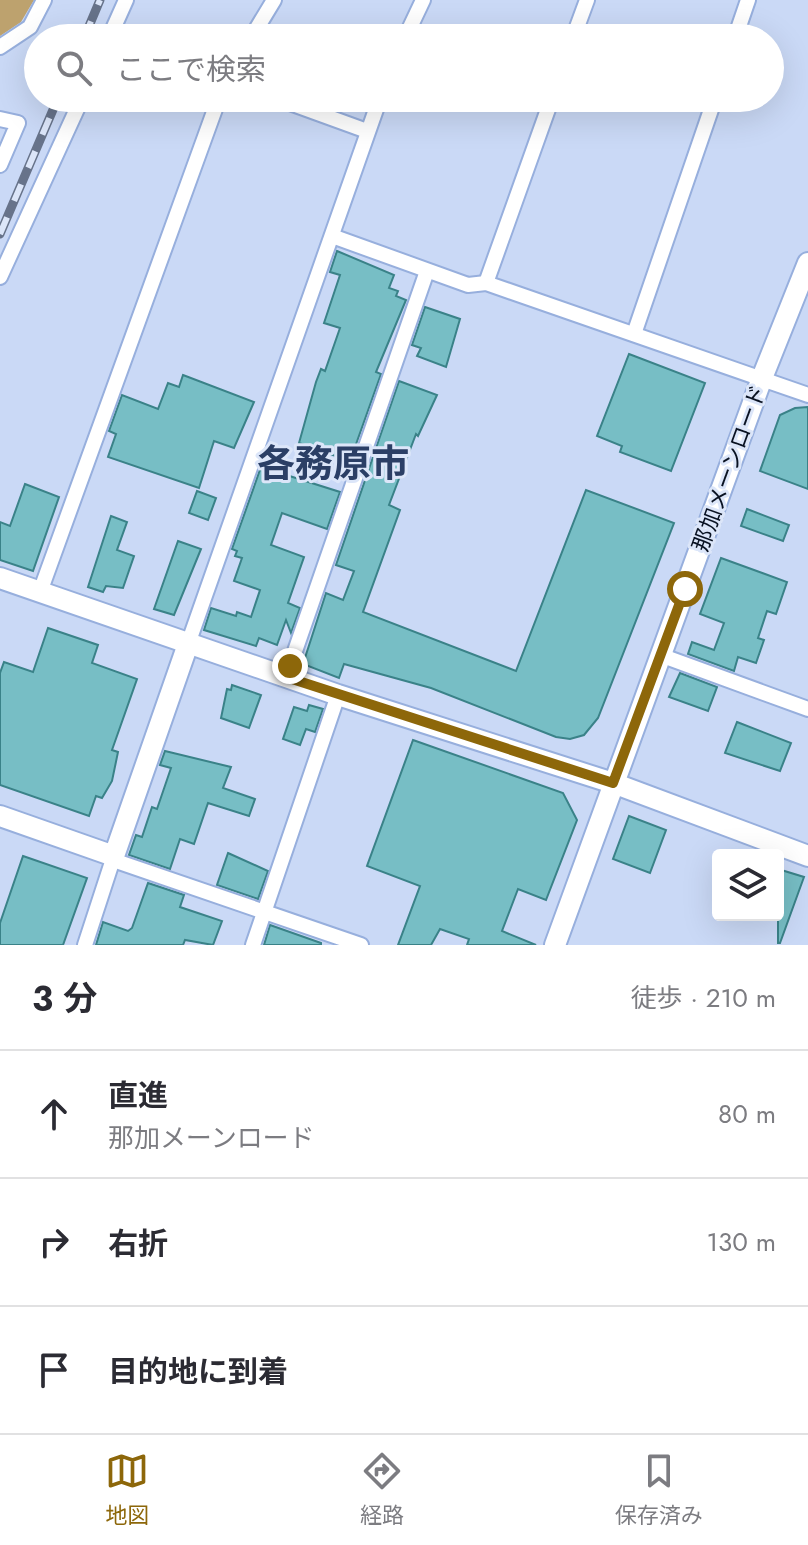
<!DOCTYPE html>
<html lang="ja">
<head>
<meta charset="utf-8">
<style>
	:root { --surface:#fff; --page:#f2f2f3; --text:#2b2b33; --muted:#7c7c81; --line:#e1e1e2; --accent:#8d670a }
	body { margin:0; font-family:Jost,"Noto Sans JP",sans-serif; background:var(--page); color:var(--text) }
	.controls { position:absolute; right:24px; bottom:24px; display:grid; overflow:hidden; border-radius:8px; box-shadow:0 8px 32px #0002 }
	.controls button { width:72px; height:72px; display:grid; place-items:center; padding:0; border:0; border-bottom:2px solid var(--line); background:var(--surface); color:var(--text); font:40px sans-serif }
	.stop { position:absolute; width:24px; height:24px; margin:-18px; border:6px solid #8d670a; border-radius:50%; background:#fff }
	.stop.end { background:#8d670a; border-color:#fff; box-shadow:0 2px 8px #0008 }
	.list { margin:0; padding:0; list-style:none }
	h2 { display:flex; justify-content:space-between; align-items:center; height:104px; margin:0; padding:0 32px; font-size:34px }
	h2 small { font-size:26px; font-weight:400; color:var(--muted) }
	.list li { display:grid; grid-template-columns:52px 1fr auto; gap:24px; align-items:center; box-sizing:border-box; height:128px; padding:0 32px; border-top:2px solid var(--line) }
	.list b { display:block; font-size:30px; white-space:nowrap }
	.list p { margin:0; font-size:26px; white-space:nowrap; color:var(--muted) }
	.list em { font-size:26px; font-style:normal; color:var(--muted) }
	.icon { flex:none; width:44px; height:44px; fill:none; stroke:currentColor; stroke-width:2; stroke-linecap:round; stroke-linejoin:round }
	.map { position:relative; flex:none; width:808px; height:945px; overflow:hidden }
	.search { position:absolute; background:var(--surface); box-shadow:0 8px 32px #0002; left:24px; right:24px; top:24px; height:88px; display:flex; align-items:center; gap:20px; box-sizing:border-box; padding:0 28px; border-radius:44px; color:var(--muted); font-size:30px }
	.sheet { height:488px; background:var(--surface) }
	nav { display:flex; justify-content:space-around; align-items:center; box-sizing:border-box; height:112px; border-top:2px solid var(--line); background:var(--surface); font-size:22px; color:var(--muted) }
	nav a { display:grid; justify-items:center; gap:4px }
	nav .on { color:var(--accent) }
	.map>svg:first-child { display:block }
	.green { fill:#bda26e }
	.building { fill:#77bec5; stroke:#3a8288; stroke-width:2 }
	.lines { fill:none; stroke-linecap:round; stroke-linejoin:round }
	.street-casing { stroke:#97afdd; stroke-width:18 }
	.secondary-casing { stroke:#97afdd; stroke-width:24 }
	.street { stroke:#fff; stroke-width:14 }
	.secondary { stroke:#fff; stroke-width:20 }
	.rail-casing { stroke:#67738a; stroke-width:9 }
	.rail { stroke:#dce6f9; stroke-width:6; stroke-dasharray:18; stroke-linecap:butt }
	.route { stroke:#8d670a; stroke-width:10 }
	.labels { text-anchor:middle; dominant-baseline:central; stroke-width:6; stroke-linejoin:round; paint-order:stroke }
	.street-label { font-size:22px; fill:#091222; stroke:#dce6f9 }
	.town-label { font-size:38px; font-weight:bold; fill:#2b3f66; stroke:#dce6f9 }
</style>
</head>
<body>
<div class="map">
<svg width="808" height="945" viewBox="0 0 808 945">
	<rect width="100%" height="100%" fill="#cad9f6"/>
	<path class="green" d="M0 0H34L21 22 0 36Z"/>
	<g class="building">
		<path d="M337 251 394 275 389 288 398 291 396 296 406 300 376 372 381 374 350 461 299 443 316 382 321 369 325 371 340 328 324 323 340 275 330 272Z"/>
		<path d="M425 307 460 319 446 367 417 356 421 348 412 345Z"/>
		<path d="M629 354 705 383 671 471 620 452 622 446 597 436Z"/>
		<path d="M183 375 254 402 234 448 214 441 199 488 108 457 116 434 109 431 122 395 158 409 168 383 179 387Z"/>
		<path d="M399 381 437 395 418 436 416 434 389 505 400 510 363 612 516 671 586 490 674 523 598 718 584 735 570 739 556 737 431 688 344 664 339 678 303 664 326 593 343 600 354 571 336 565Z"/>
		<path d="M808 407V489L760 471 780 415 795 408Z"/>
		<path d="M261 467 340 492 327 529 282 513 271 545 304 557 288 603 300 608 291 633 286 620 277 645 259 638 256 646 204 630 211 608 236 616 237 612 251 617 260 590 234 581 242 558 235 556 237 551 232 549Z"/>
		<path d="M25 484 59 497 33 571 0 560V522L10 526Z"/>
		<path d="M197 491 216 498 208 520 189 513Z"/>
		<path d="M747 509 789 525 783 541 741 526Z"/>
		<path d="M111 516 127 522 117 550 134 556 123 588 106 586 103 592 88 587Z"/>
		<path d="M178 541 201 549 174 615 154 609Z"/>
		<path d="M721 558 787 582 776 614 767 611 758 638 764 640 756 663 738 657 734 671 688 654 692 642 714 650 724 623 700 614Z"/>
		<path d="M48 628 98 645 92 663 137 679 112 750 118 752 112 781 102 798 96 796 89 816 0 785V673L4 662 33 672Z"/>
		<path d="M680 673 717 687 708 711 669 697Z"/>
		<path d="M232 685 261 695 249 728 221 718 227 689 231 690Z"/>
		<path d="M309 705 323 709 315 732 306 729 300 745 283 739 294 707 307 711Z"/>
		<path d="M737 722 791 743 780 771 725 753Z"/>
		<path d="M413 740 563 793 577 820 546 900 518 889 502 931 536 945H467L469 939 440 929 431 945H398L420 886 367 866Z"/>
		<path d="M165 751 231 767 223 788 255 799 249 816 208 803 194 844 180 839 170 869 129 855 136 835 142 837 152 807 157 809 171 768 160 765Z"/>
		<path d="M629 816 666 830 650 873 613 859Z"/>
		<path d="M228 853 268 871 258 899 217 885Z"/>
		<path d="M23 856 87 878 63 945H0V923Z"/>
		<path d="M778 869 804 877 780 943H778Z"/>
		<path d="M148 883 184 895 180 907 222 921 213 945 185 940 183 945H96L103 922 128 931 132 928Z"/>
		<path d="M270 925 321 943V945H264Z"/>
	</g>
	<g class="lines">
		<defs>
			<g id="street">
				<path d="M109 38 126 0"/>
				<path d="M251 38 274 0"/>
				<path d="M405 38 423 0"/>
				<path d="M573 38 587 0"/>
				<path d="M735 38 748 0"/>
				<path d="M0 47 30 27 44 0"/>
				<path d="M276 98 367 131"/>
				<path d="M0 119 18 123 0 165"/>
				<path d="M332 236 468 285 486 283 808 395"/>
				<path d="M0 277 82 98"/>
				<path d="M486 283 552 98"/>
				<path d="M634 334 715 98"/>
				<path d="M40 592 219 98"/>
				<path d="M188 644 380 98"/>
				<path d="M660 655 808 709"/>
				<path d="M286 677 427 271"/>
				<path d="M113 860 361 945"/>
				<path d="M85 945 114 856"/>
				<path d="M253 945 338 695"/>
			</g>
			<g id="secondary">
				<path d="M0 578 338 695 613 783 808 856"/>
				<path d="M0 816 114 856 188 644"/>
				<path d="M555 945 762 378 808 263"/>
			</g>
		</defs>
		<use href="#street" class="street-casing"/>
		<use href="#secondary" class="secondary-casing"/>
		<use href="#street" class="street"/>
		<use href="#secondary" class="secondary"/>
		<defs>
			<g id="rail">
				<path d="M84 38 100 0"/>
				<path d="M0 234 58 98"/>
			</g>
		</defs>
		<use href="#rail" class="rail-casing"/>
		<use href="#rail" class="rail"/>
	</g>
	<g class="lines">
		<path class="route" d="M290 666 286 677 613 783 685 589"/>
	</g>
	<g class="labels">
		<g class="street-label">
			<text transform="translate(729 468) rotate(-70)">那加メーンロード</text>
		</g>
		<g class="town-label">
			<text x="333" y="463">各務原市</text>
		</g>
	</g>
</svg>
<div class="controls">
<button><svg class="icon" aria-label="layers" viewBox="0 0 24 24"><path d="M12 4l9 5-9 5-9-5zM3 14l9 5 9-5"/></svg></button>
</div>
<div class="stop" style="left:685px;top:589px"></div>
<div class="stop end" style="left:290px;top:666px"></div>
<div class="search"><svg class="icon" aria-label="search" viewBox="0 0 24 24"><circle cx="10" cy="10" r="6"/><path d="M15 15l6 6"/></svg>ここで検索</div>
</div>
<section class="sheet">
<h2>3 分<small>徒歩 · 210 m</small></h2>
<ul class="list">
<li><svg class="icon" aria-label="ahead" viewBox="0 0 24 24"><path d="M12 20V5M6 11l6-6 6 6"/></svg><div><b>直進</b><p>那加メーンロード</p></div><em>80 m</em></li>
<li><svg class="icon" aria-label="right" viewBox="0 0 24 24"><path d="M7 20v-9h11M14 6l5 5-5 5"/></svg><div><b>右折</b></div><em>130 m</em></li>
<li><svg class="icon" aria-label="arrive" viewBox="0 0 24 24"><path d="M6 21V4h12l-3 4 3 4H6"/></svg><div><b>目的地に到着</b></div></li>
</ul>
</section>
<nav>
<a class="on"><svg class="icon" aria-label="map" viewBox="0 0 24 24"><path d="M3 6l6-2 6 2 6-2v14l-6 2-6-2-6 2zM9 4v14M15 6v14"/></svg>地図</a>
<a><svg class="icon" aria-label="directions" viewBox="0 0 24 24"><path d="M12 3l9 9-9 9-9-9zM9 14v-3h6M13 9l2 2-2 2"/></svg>経路</a>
<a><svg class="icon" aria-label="saved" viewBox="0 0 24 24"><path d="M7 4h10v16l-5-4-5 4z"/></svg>保存済み</a>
</nav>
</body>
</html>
